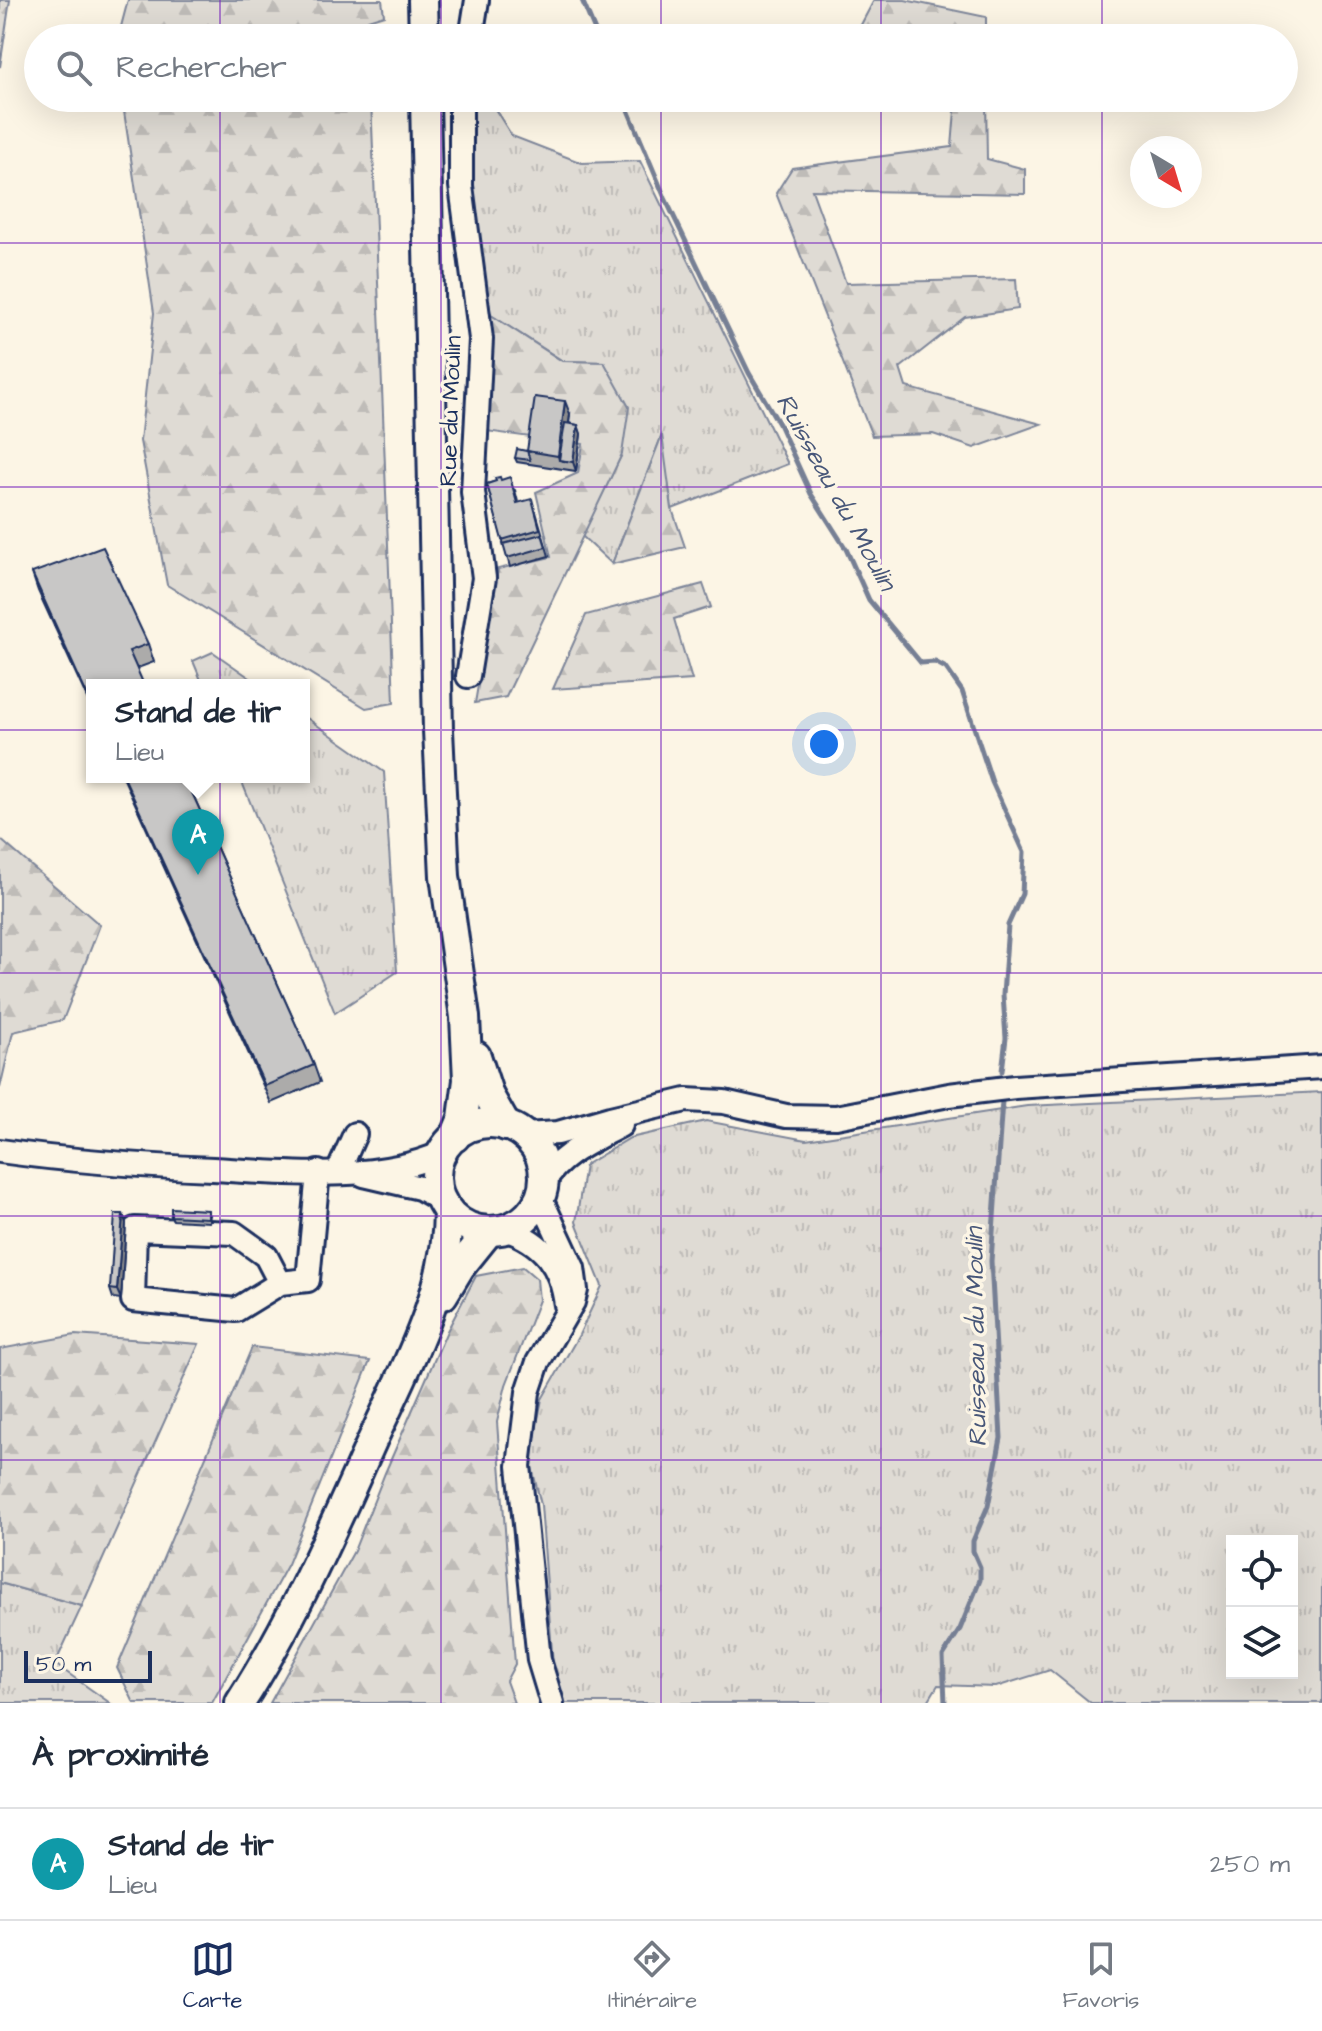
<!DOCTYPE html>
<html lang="fr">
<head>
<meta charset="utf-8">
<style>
	:root { --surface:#fff; --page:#f2f2f3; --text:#1f2937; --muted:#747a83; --line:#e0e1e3; --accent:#1b2f5e }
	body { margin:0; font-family:"Architects Daughter",sans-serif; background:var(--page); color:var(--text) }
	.controls { position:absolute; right:24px; bottom:24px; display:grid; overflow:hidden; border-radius:0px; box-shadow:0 8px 32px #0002 }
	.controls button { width:72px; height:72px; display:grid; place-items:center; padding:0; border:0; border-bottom:2px solid var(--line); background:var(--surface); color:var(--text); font:40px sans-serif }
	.compass { position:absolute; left:1130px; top:136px; width:72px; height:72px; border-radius:50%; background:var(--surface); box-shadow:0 8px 32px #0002; rotate:142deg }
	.scale { position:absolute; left:24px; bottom:20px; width:128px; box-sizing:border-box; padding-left:8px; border:4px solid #1b2f5e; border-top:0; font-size:22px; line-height:28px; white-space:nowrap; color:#1b2f5e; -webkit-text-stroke:6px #fcf5e5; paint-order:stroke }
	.you { position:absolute; left:824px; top:744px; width:28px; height:28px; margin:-20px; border:6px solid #fff; border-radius:50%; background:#1a73e8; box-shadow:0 0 0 12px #1a73e833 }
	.badge { display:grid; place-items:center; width:52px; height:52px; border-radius:50%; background:var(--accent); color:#fff; font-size:26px; font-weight:700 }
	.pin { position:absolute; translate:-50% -66px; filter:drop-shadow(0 2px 4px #0008) }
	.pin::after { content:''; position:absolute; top:42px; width:28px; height:24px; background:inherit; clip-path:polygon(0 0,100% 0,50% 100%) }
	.popup { position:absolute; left:86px; top:679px; width:224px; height:104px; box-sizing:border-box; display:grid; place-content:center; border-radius:0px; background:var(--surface); filter:drop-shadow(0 2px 6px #0005); font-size:26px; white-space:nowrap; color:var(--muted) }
	.popup b { font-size:30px; color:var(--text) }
	.popup::after { content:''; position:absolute; left:50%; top:100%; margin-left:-16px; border:16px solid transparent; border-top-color:var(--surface) }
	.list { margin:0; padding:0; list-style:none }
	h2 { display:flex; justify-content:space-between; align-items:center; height:104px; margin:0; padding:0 32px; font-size:34px }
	h2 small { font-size:26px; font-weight:400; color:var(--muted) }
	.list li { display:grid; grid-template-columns:52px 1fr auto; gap:24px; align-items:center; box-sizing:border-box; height:112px; padding:0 32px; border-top:2px solid var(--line) }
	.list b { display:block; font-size:30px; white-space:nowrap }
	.list p { margin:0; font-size:26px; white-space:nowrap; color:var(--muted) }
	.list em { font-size:26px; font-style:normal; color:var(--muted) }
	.icon { flex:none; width:44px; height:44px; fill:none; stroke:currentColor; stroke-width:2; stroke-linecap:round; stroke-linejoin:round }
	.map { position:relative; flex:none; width:1322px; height:1703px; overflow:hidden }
	.search { position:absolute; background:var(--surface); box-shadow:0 8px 32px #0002; left:24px; right:24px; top:24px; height:88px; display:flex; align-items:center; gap:20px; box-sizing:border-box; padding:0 28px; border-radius:44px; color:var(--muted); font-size:30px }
	.sheet { height:216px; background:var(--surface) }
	nav { display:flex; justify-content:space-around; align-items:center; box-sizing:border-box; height:112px; border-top:2px solid var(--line); background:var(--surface); font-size:22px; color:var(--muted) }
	nav a { display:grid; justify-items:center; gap:4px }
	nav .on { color:var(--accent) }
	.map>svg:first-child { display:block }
	.grass { fill:url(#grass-tufts); stroke:#7d8599; stroke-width:2; fill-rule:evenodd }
	.forest { fill:url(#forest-firs); stroke:#7d8599; stroke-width:2 }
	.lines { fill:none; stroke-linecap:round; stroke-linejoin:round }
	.stream { stroke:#767f94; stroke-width:5 }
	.minor-casing { stroke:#1b2f5e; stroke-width:28 }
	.major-casing { stroke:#1b2f5e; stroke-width:34 }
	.minor { stroke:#fcf5e5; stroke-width:22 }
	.major { stroke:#fcf5e5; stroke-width:28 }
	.wall { fill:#acabaa; stroke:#1b2f5e; stroke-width:2 }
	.shaded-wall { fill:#8c8b8b; stroke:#1b2f5e; stroke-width:2 }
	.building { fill:#c8c7c6; stroke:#1b2f5e; stroke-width:2 }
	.grid { fill:none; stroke:#7b2cbf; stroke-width:2; stroke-opacity:0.55 }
	.labels { text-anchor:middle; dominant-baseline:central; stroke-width:7; stroke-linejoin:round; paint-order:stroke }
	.street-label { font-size:24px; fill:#1b2f5e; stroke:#fcf5e5 }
	.water-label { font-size:26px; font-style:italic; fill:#485779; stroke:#fcf5e5 }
</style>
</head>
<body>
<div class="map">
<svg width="1322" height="1703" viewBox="0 0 1322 1703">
	<defs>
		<pattern id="grass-tufts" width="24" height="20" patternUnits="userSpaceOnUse" patternTransform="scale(2)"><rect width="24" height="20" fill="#dfdbd4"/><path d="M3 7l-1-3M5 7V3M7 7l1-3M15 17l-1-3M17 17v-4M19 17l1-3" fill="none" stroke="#bfbcb8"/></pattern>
		<pattern id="forest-firs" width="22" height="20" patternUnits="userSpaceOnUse" patternTransform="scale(2)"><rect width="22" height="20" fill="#dfdbd4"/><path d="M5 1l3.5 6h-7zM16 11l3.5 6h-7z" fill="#bfbcb8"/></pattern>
	</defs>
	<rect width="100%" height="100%" fill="#fcf5e5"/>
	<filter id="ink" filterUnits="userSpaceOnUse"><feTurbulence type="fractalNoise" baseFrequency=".0125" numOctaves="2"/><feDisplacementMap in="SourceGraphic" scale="16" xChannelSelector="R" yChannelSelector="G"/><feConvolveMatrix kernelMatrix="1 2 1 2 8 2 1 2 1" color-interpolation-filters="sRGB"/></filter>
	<g filter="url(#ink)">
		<g class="grass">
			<path d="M472 98H488L512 136 582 163 640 161 788 464 672 509 661 437 612 564 582 536 622 454 604 362 563 361 491 315 470 196Z"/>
			<path d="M213 652 260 685H203L193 661Z"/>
			<path d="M304 716 384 772 397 972 335 1013 240 777H304Z"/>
			<path d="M1322 1092V1703H1091L1050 1670 996 1687 938 1685 927 1703H564L553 1665 541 1505 530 1459 542 1399 579 1335 602 1286 576 1222 585 1165 630 1138 706 1121 806 1140 1027 1106ZM1232 1541H1292V1673H1232Z"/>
			<path d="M0 1583 82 1606 55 1664 110 1703H0Z"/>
		</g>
		<g class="forest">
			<path d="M0 0H10L0 67Z"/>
			<path d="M128 0H382L384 15 368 20V38H118Z"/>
			<path d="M874 0H905L986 17V38H854Z"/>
			<path d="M122 98H371L394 703 366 708 167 585 140 441 154 313Z"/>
			<path d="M956 98H986L987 159 1025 169V194L812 190 846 283 1016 279 1018 309 965 317 900 368 906 387 1041 424 974 448 933 434 872 436 776 193 792 168 952 147Z"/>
			<path d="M491 315 562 361 604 362 629 407 622 454 506 697 475 703 498 569 551 557 536 492 578 473 583 444 486 431Z"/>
			<path d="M662 435 672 509 685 547 612 564Z"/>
			<path d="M703 584 711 607 674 619 692 680 553 689 586 615Z"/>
			<path d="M0 839 100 925 63 1020 13 1032 0 1088Z"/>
			<path d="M523 1267 537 1279 539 1300 506 1385 497 1422 515 1664 506 1681 514 1703H270L354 1551 385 1473 447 1331 476 1276Z"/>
			<path d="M75 1335 199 1344 82 1606 0 1583V1349Z"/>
			<path d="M252 1347 370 1361 288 1564 212 1703H134L117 1668Z"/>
		</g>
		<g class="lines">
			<g class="stream">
				<path d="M582 0 598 38"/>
				<path d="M623 98 665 198 749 373 779 424 811 494 846 549 869 600 921 663 935 662 946 668 962 691 992 782 1024 852 1022 894 1008 925 1003 995 1006 1038 1002 1071"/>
				<path d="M945 1703 943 1656 960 1629 980 1580V1567L973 1551V1541L988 1506 1001 1438 991 1261 1002 1101"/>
			</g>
			<defs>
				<g id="minor">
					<path d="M471 38 477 0"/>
					<path d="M461 98V186L481 339 473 492 484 578 468 676"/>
					<path d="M524 1135 558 1133 610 1118 686 1100 724 1102 786 1116 836 1117 949 1095 1015 1087 1322 1067"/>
					<path d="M0 1151C71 1161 142 1166 213 1169 284 1173 376 1183 442 1153"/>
					<path d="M338 1172 355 1134"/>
					<path d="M364 1175 420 1188 441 1200"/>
					<path d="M543 1183C560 1154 592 1141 621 1125"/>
					<path d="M540 1197 573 1268 576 1290 573 1302 538 1362 528 1392 519 1466 539 1660 552 1703"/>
					<path d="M505 1229C543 1242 561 1265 566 1305"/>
					<path d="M280 1283 266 1256 234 1233 135 1229 133 1300 236 1310 280 1283 308 1280 318 1172"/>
				</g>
				<g id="major">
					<path d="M423 0 424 38"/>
					<path d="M425 98 438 730 445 876 465 1017 468 1080 463 1118 455 1137"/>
					<path d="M476 1056 489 1096 506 1126"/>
					<circle cx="490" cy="1177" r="54"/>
					<path d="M443 1295 460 1267 489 1231"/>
					<path d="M240 1703C293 1621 332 1530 372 1441 405 1369 448 1293 448 1211"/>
				</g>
			</defs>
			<use href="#minor" class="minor-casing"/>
			<use href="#major" class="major-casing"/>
			<use href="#minor" class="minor"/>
			<use href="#major" class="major"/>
		</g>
		<g class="wall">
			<path d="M570 414 569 423 578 425 581 434 576 471 517 462 515 458 527 451Z"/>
			<path d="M501 480 515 490 518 502 536 512 549 556 510 567 487 484Z"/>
			<path d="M32 573 148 644 154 662 92 685V709L38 591Z"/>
			<path d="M123 777H185L314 1065 320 1082 271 1103Z"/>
			<path d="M123 1214 126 1223 121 1299 113 1298 110 1289Z"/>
			<path d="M210 1215 209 1222 173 1220 171 1216Z"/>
		</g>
		<g class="shaded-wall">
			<path d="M565 401 570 414 564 461 559 460 558 456Z"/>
			<path d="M578 425 581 434 576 471 573 462Z"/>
			<path d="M123 1214 126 1223 121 1299 117 1290Z"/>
		</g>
		<g class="building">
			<path d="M535 397 565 401 558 456 527 451Z"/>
			<path d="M565 423 578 425 573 462 559 460Z"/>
			<path d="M517 449 531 452 527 451 530 460 515 458Z"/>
			<path d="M500 477 501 480 510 477 517 503 532 499 540 529 502 540 487 484 496 481 495 478Z"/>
			<path d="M542 534 546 547 507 558 503 544Z"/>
			<path d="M103 547 148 644 129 651 144 685H92V706L32 573Z"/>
			<path d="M124 777H185L314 1065 265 1086Z"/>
			<path d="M171 1208 208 1210V1218L171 1216Z"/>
			<path d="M115 1214H123L117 1290 110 1289Z"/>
		</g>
	</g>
	<path class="grid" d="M220 0V38M441 0V38M661 0V38M881 0V38M1102 0V38M220 98V1703M441 98V1703M661 98V1703M881 98V1703M1102 98V1703M0 243H1322M0 487H1322M0 730H1322M0 973H1322M0 1216H1322M0 1460H1322"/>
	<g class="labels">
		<g class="street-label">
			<text transform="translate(451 411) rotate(-88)">Rue du Moulin</text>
		</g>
		<g class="water-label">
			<text transform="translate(836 492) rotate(61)">Ruisseau du Moulin</text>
			<text transform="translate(976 1337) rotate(-91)">Ruisseau du Moulin</text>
		</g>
	</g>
</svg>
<div class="controls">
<button><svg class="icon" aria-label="locate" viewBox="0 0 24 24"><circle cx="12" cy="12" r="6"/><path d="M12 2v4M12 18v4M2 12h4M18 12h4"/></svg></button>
<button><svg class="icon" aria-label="layers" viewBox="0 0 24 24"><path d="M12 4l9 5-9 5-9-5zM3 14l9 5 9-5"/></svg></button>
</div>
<svg class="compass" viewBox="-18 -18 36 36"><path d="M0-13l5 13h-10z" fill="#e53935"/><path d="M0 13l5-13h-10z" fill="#747a83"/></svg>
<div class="scale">50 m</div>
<div class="you"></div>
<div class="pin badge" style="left:198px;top:875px;background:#0f9aa8">A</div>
<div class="popup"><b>Stand de tir</b>Lieu</div>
<div class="search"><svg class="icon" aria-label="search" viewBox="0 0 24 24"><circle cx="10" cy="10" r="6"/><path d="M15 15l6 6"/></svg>Rechercher</div>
</div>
<section class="sheet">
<h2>À proximité<small></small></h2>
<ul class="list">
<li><span class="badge" style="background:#0f9aa8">A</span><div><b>Stand de tir</b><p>Lieu</p></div><em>250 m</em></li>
</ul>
</section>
<nav>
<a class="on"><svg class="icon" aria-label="map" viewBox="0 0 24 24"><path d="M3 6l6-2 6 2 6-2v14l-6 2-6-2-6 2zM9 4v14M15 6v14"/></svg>Carte</a>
<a><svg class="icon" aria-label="directions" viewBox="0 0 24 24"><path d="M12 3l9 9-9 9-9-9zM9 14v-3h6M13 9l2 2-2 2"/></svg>Itinéraire</a>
<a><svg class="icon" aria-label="saved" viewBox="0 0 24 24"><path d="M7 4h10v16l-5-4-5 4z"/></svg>Favoris</a>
</nav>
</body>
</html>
